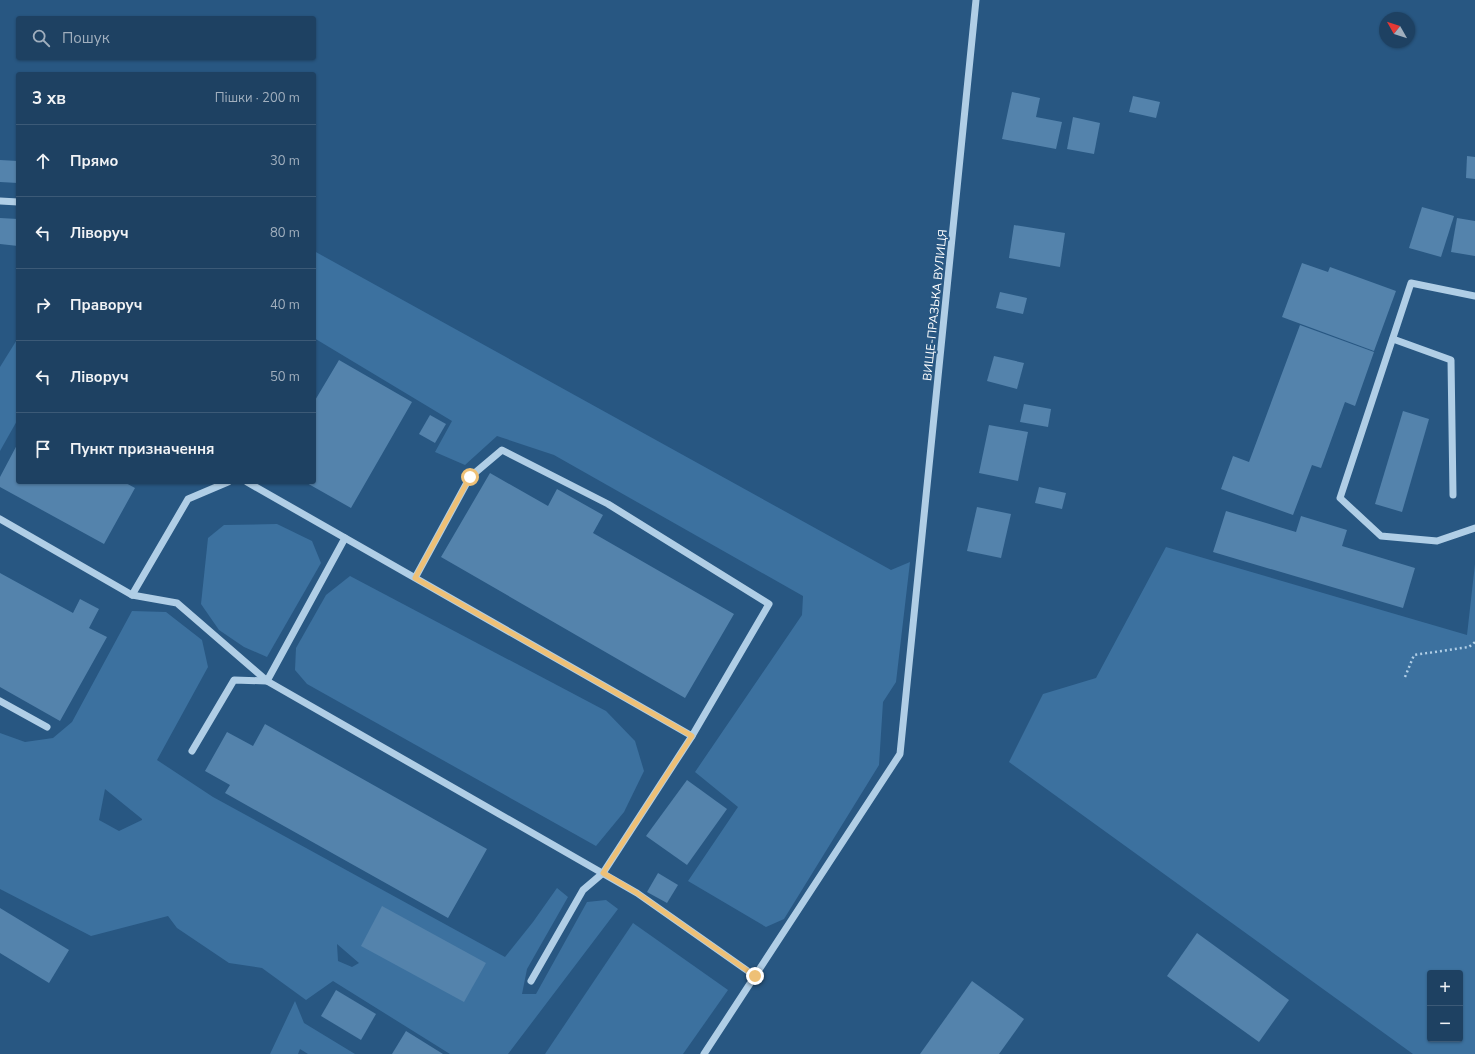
<!DOCTYPE html>
<html lang="uk">
<head>
<meta charset="utf-8">
<style>
	:root { --surface:#1e4162; --page:#264868; --text:#f1f3f6; --muted:#a1afbe; --line:#3c5a77 }
	body { margin:0; font-family:"Nunito Sans",sans-serif; background:var(--page); color:var(--text) }
	.controls { position:absolute; right:12px; bottom:12px; display:grid; overflow:hidden; border-radius:4px; box-shadow:0 1px 3px #0004 }
	.controls button { width:36px; height:36px; display:grid; place-items:center; padding:0; border:0; border-bottom:1px solid var(--line); background:var(--surface); color:var(--text); font:20px sans-serif }
	.compass { position:absolute; left:1379px; top:12px; width:36px; height:36px; border-radius:50%; background:var(--surface); box-shadow:0 1px 3px #0004; rotate:309deg }
	.stop { position:absolute; width:12px; height:12px; margin:-9px; border:3px solid #eec076; border-radius:50%; background:#fff }
	.stop.end { background:#eec076; border-color:#fff; box-shadow:0 1px 4px #0008 }
	.list { margin:0; padding:0; list-style:none }
	h2 { display:flex; justify-content:space-between; align-items:center; height:52px; margin:0; padding:0 16px; font-size:17px }
	h2 small { font-size:13px; font-weight:400; color:var(--muted) }
	.list li { display:grid; grid-template-columns:26px 1fr auto; gap:12px; align-items:center; box-sizing:border-box; height:72px; padding:0 16px; border-top:1px solid var(--line) }
	.list b { display:block; font-size:15px; white-space:nowrap }
	.list em { font-size:13px; font-style:normal; color:var(--muted) }
	.icon { flex:none; width:22px; height:22px; fill:none; stroke:currentColor; stroke-width:2; stroke-linecap:round; stroke-linejoin:round }
	.map { position:relative; flex:none; width:1475px; height:1054px; overflow:hidden }
	.search { position:absolute; background:var(--surface); box-shadow:0 1px 3px #0004; left:16px; top:16px; width:300px; height:44px; display:flex; align-items:center; gap:10px; box-sizing:border-box; padding:0 14px; border-radius:4px; color:var(--muted); font-size:15px }
	.panel { position:absolute; background:var(--surface); box-shadow:0 1px 3px #0004; left:16px; top:72px; width:300px; height:412px; border-radius:4px }
	.map>svg:first-child { display:block }
	.green { fill:#3c719f; fill-rule:evenodd }
	.building { fill:#5483ac }
	.lines { fill:none; stroke-linecap:round; stroke-linejoin:round }
	.path { stroke:#b0cee6; stroke-width:2.5; stroke-dasharray:2 3; stroke-linecap:butt }
	.minor { stroke:#b0cee6; stroke-width:7 }
	.route { stroke:#eec076; stroke-width:5 }
	.labels { text-anchor:middle; dominant-baseline:central; stroke-width:4; stroke-linejoin:round; paint-order:stroke }
	.street-label { font-size:12px; fill:#fff; stroke:#285782 }
</style>
</head>
<body>
<div class="map">
<svg width="1475" height="1054" viewBox="0 0 1475 1054">
	<rect width="100%" height="100%" fill="#285782"/>
	<g class="green">
		<path d="M314 251 891 570 910 562 896 682 883 702 879 765 784 919 766 927 688 881 738 807 695 772 802 615 803 596 554 455 497 436 465 465 435 452 452 421 314 338Z"/>
		<path d="M18 338V419L0 451V367Z"/>
		<path d="M277 524 312 541 321 563 267 657 244 647 219 630 201 604 208 538 224 525Z"/>
		<path d="M1166 547 1467 635 1475 564V1054H1413L1009 762 1043 694 1096 678ZM1430 973H1460V1039H1430Z"/>
		<path d="M350 576 606 711 635 741 644 771 624 812 596 846 307 684 295 670 296 648 326 595Z"/>
		<path d="M132 611 166 612 202 640 208 667 157 760 213 797 505 957 533 922 557 888 568 897 527 969 522 994H536L587 902 606 900 618 909 508 1054H450L333 981 306 1000 262 968 229 963 177 928 168 916 91 936 0 889V733L25 742 53 738 72 722ZM105 789 142 819V820L119 831 99 820ZM337 944 359 963 352 967 338 961Z"/>
		<path d="M633 923 728 990 683 1054H545Z"/>
		<path d="M295 1001 304 1023 355 1054H308L300 1049 298 1054H270Z"/>
	</g>
	<g class="building">
		<path d="M1012 92 1040 98 1036 117 1062 122 1056 149 1002 139Z"/>
		<path d="M1133 96 1160 102 1156 118 1129 112Z"/>
		<path d="M1073 117 1100 123 1094 154 1067 149Z"/>
		<path d="M1467 156 1475 157V179L1466 178Z"/>
		<path d="M0 160 18 161V183L0 182Z"/>
		<path d="M1422 207 1454 216 1441 257 1409 248Z"/>
		<path d="M0 218 18 219V246L0 244Z"/>
		<path d="M1457 218 1475 221V256L1451 252Z"/>
		<path d="M1014 225 1065 233 1060 267 1009 258Z"/>
		<path d="M1302 263 1328 272 1330 267 1396 291 1374 351 1282 317Z"/>
		<path d="M1000 292 1027 298 1023 314 996 308Z"/>
		<path d="M1300 325 1374 352 1355 406 1345 402 1321 468 1312 465 1293 515 1221 489 1233 456 1249 462Z"/>
		<path d="M994 356 1024 363 1017 389 987 381Z"/>
		<path d="M339 360 412 402 351 508 305 482H314V402Z"/>
		<path d="M1024 404 1051 409 1048 427 1020 422Z"/>
		<path d="M1403 411 1429 419 1402 512 1375 504Z"/>
		<path d="M430 415 446 424 435 443 419 434Z"/>
		<path d="M989 425 1028 432 1018 481 979 473Z"/>
		<path d="M18 443V482H124L135 488 104 544 0 487V477Z"/>
		<path d="M490 473 548 506 557 489 603 515 593 533 734 614 685 698 441 557Z"/>
		<path d="M1039 487 1066 493 1062 509 1035 503Z"/>
		<path d="M977 507 1011 514 1001 558 967 551Z"/>
		<path d="M1226 511 1296 532 1301 516 1347 530 1342 546 1415 568 1403 608 1213 552Z"/>
		<path d="M0 573 73 613 80 599 99 609 89 628 107 637 60 721 0 687Z"/>
		<path d="M265 724 487 849 448 918 225 793 230 785 205 771 227 732 253 746Z"/>
		<path d="M687 780 727 809 687 865 646 836Z"/>
		<path d="M658 873 678 885 667 903 647 892Z"/>
		<path d="M382 906 486 963 464 1002 361 946Z"/>
		<path d="M0 908 69 950 49 983 0 953Z"/>
		<path d="M1197 933 1289 1000 1259 1042 1167 976Z"/>
		<path d="M972 981 1024 1019 999 1054H920Z"/>
		<path d="M336 990 376 1014 361 1040 321 1016Z"/>
		<path d="M406 1031 443 1054H392Z"/>
	</g>
	<g class="lines">
		<path class="path" d="M1405 677 1414 655 1469 647 1475 642"/>
		<g class="minor">
			<path d="M0 201 18 202"/>
			<path d="M1475 296 1411 283 1340 498 1381 536 1437 541 1475 528"/>
			<path d="M1393 339 1451 360 1453 495"/>
			<path d="M247 482 692 736 769 604 608 504 502 450 470 477 415 578"/>
			<path d="M0 519 132 595 177 603 267 681 637 893 755 976"/>
			<path d="M132 595 188 499 228 482"/>
			<path d="M0 701 47 727"/>
			<path d="M192 751 234 680 267 681 345 538"/>
			<path d="M531 981 583 890 603 873 692 736"/>
			<path d="M704 1054 900 754 976 0"/>
		</g>
	</g>
	<g class="lines">
		<path class="route" d="M470 477 415 578 692 736 603 873 637 893 755 976"/>
	</g>
	<g class="labels">
		<g class="street-label">
			<text transform="translate(935 305) rotate(-84)">ВИЩЕ-ПРАЗЬКА ВУЛИЦЯ</text>
		</g>
	</g>
</svg>
<div class="controls">
<button>+</button>
<button>−</button>
</div>
<svg class="compass" viewBox="-18 -18 36 36"><path d="M0-13l5 13h-10z" fill="#e53935"/><path d="M0 13l5-13h-10z" fill="#a1afbe"/></svg>
<div class="stop" style="left:470px;top:477px"></div>
<div class="stop end" style="left:755px;top:976px"></div>
<div class="search"><svg class="icon" aria-label="search" viewBox="0 0 24 24"><circle cx="10" cy="10" r="6"/><path d="M15 15l6 6"/></svg>Пошук</div>
<section class="panel">
<h2>3 хв<small>Пішки · 200 m</small></h2>
<ul class="list">
<li><svg class="icon" aria-label="ahead" viewBox="0 0 24 24"><path d="M12 20V5M6 11l6-6 6 6"/></svg><div><b>Прямо</b></div><em>30 m</em></li>
<li><svg class="icon" aria-label="left" viewBox="0 0 24 24"><path d="M17 20v-9H6M10 6l-5 5 5 5"/></svg><div><b>Ліворуч</b></div><em>80 m</em></li>
<li><svg class="icon" aria-label="right" viewBox="0 0 24 24"><path d="M7 20v-9h11M14 6l5 5-5 5"/></svg><div><b>Праворуч</b></div><em>40 m</em></li>
<li><svg class="icon" aria-label="left" viewBox="0 0 24 24"><path d="M17 20v-9H6M10 6l-5 5 5 5"/></svg><div><b>Ліворуч</b></div><em>50 m</em></li>
<li><svg class="icon" aria-label="arrive" viewBox="0 0 24 24"><path d="M6 21V4h12l-3 4 3 4H6"/></svg><div><b>Пункт призначення</b></div></li>
</ul>
</section>
</div>
</body>
</html>
